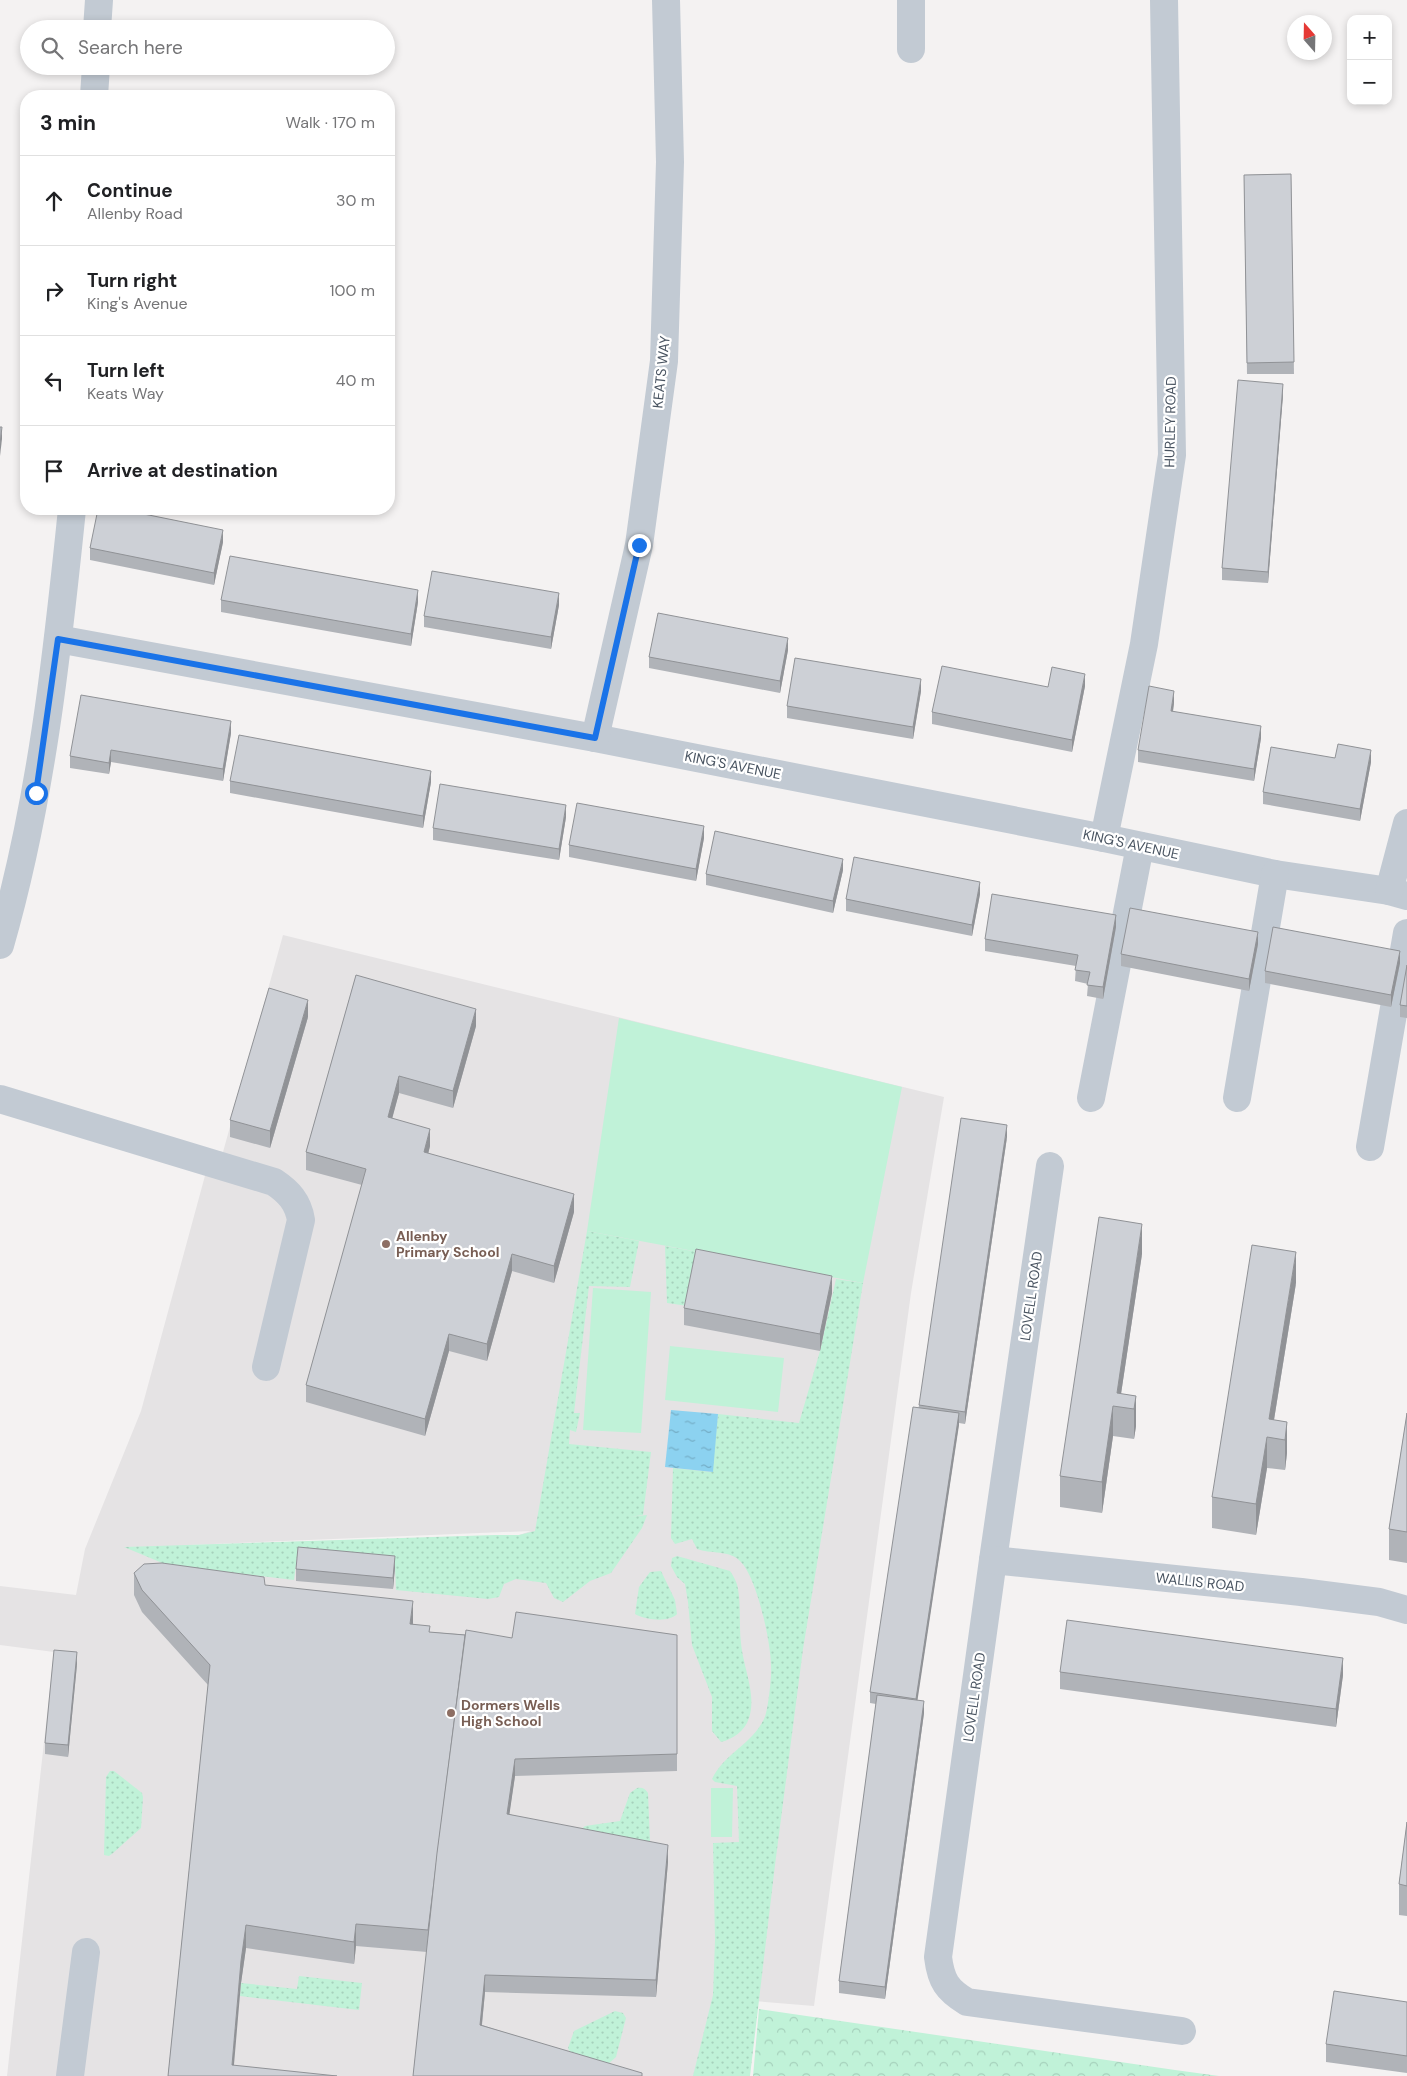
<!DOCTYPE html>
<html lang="en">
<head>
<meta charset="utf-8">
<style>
	:root { --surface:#fff; --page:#f6f6f6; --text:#202124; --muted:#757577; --line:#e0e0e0 }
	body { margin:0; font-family:"DM Sans",sans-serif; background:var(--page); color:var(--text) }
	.controls { position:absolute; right:15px; top:15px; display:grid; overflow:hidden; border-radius:10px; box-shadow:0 2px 8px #0003 }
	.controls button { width:45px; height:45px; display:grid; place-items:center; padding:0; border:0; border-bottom:1px solid var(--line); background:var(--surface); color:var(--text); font:25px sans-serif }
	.compass { position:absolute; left:1287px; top:15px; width:45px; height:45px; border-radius:50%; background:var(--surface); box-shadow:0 2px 8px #0003; rotate:340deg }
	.stop { position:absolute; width:15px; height:15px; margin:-11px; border:4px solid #1a73e8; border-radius:50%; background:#fff }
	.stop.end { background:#1a73e8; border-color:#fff; box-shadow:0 1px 5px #0008 }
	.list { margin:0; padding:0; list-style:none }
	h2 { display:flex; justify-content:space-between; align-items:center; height:65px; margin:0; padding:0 20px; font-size:21px }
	h2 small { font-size:16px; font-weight:400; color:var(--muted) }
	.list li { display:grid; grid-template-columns:32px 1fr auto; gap:15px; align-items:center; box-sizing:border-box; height:90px; padding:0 20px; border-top:1px solid var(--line) }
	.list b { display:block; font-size:19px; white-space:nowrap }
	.list p { margin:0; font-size:16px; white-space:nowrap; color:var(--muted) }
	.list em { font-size:16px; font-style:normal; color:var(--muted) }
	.icon { flex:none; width:28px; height:28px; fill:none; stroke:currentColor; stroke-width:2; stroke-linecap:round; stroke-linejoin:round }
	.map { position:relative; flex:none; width:1407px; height:2076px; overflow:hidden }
	.search { position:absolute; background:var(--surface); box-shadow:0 2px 8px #0003; left:20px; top:20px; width:375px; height:55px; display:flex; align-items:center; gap:12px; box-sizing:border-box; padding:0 18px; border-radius:28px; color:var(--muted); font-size:19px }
	.panel { position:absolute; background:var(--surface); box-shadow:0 2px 8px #0003; left:20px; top:90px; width:375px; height:425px; border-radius:20px }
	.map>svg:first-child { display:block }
	.education { fill:#e5e3e4; fill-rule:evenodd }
	.grass { fill:url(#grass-dots) }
	.forest { fill:url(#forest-crowns) }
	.garden { fill:#c0f2d8 }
	.water { fill:url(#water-ripples) }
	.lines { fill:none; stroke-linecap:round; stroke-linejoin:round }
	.minor { stroke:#c2cad3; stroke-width:28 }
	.wall { fill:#b0b3b8 }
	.shaded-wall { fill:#909296 }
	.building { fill:#cdd0d6; stroke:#909296 }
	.route { stroke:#1a73e8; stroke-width:6 }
	.education-dot { fill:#8d6e63; stroke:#fff; stroke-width:2 }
	.labels { text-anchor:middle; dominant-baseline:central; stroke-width:4.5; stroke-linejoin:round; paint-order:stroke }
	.street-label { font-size:14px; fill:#485360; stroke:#fff }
	.education-label { font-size:14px; font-weight:bold; fill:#785e54; stroke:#fff; text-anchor:start }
</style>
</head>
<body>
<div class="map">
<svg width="1407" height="2076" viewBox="0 0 1407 2076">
	<defs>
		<pattern id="grass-dots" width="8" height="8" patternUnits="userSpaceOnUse" patternTransform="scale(1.25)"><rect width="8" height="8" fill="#c0f2d8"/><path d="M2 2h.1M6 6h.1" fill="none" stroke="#a6d1bc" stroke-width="1.8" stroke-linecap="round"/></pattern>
		<pattern id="forest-crowns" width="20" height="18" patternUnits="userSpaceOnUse" patternTransform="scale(1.25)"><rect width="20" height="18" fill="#c0f2d8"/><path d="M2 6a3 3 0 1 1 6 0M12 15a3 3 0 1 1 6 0" fill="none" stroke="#a6d1bc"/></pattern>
		<pattern id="water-ripples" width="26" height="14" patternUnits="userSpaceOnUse" patternTransform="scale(1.25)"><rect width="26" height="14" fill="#8cd2f0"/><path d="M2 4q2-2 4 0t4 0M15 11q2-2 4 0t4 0" fill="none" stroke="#74adc6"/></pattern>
	</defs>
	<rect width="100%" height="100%" fill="#f4f2f2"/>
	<path class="education" d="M283 935 944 1097 911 1293 814 2006 754 2001 747 2076H7L54 1652 0 1645V1586L76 1595 85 1549 141 1411 212 1150 223 1152ZM531 1531 519 1535 189 1545Z"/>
	<g class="grass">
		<path d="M587 1231 639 1241 630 1287 589 1286 574 1413H580L576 1432 570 1430 569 1444 651 1452 643 1515 629 1517 647 1515 642 1528 611 1573 590 1581 563 1602 554 1598 546 1583 516 1579 504 1584 499 1597 488 1599 396 1590 395 1566 297 1557 294 1580 167 1565 124 1547 495 1535H519L535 1531Z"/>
		<path d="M665 1246 698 1252 688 1306 667 1303Z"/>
		<path d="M836 1279 863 1283 803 1649 775 1865 750 2076H693L713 1995 715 1940 713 1843 739 1842 737 1786 715 1782 712 1779C724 1754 752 1744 764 1719 768 1712 772 1675 771 1666 771 1643 757 1577 740 1561 730 1550 710 1554 697 1549L692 1539 675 1544 671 1538 673 1468 712 1472 718 1414 799 1423 820 1351Z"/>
		<path d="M677 1556 730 1571C734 1577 737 1582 738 1589 741 1606 739 1625 741 1643 743 1667 757 1695 749 1718 745 1731 733 1739 721 1742L712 1731V1697L692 1645 688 1602 685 1584 677 1577 671 1566 672 1558Z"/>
		<path d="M661 1571 675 1600 677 1614C669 1623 645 1620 635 1614L639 1587 650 1572Z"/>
		<path d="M110 1771H114L142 1793 143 1797 141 1828 113 1853 109 1856 104 1855 106 1777Z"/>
		<path d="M637 1788C642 1787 645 1788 648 1793L650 1841 648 1846 578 1832 585 1826 620 1821 630 1793Z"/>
		<path d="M299 1976 362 1983 359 2010 240 1996 241 1983 297 1989Z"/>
		<path d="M615 2011 623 2013 626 2018 616 2057 607 2065 571 2054 568 2048 574 2031Z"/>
	</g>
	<path class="forest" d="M759 2009 1175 2070 1219 2076H753Z"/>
	<g class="garden">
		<path d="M619 1018 902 1087 863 1283 587 1231Z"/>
		<path d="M593 1288 651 1292 641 1433 583 1430Z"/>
		<path d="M670 1346 784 1358 778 1412 665 1400Z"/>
		<path d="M711 1788H733L732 1837H711Z"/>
	</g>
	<path class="water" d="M671 1410 718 1414 713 1472 665 1467Z"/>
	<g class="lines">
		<g class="minor">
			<path d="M911 0V49"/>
			<path d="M97 29 99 0"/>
			<path d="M94 96 96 66"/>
			<path d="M58 639 595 738 1104 838 1275 874 1389 891 1407 896"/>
			<path d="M595 738 639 545 664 361 670 162 666 0"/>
			<path d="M1104 838 1144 644 1172 455 1164 0"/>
			<path d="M1389 891 1407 823"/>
			<path d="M0 945C41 803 57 656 72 509"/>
			<path d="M1091 1098 1140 846"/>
			<path d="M1237 1098 1275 874"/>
			<path d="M0 1099 274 1182C289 1192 298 1202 301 1220L266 1367"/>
			<path d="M1370 1147 1407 933"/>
			<path d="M1050 1166 993 1560 938 1957C941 1981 947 1990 967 2002L1182 2031"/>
			<path d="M993 1560 1301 1592 1379 1602 1407 1610"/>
			<path d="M70 2076 86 1952"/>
		</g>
	</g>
	<g class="wall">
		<path d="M1291 174 1294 374H1247L1244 175Z"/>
		<path d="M1283 395 1268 583 1222 580V568Z"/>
		<path d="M223 542 214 585 90 560V548Z"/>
		<path d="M221 600 418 602 411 646 221 612Z"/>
		<path d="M559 605 551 649 424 627V616Z"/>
		<path d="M788 650 780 693 649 668V657Z"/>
		<path d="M1085 686 1072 752 932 724V712L1048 687Z"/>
		<path d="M921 691 913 739 787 718V706Z"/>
		<path d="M1174 703 1173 712 1261 738 1254 781 1138 762V750Z"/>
		<path d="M231 733 223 781 111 762 109 774 70 768V756Z"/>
		<path d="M1335 758 1371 762 1360 821 1263 804V792Z"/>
		<path d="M230 781 431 782 423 828 230 793Z"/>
		<path d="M566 817 559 860 433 840V828Z"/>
		<path d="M704 838 696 881 569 857V845Z"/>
		<path d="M843 870 833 913 706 885V874Z"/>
		<path d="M980 894 972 936 846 911V899Z"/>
		<path d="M1116 927 1103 999 1087 996 1088 984 1075 981 1076 966 985 951V939Z"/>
		<path d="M1258 944 1249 991 1121 966V954Z"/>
		<path d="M1400 963 1391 1007 1265 983V971Z"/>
		<path d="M1407 965V1018L1400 1017V1005Z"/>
		<path d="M356 975 476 1026 453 1108 399 1093 392 1118 430 1146 428 1154 574 1212 554 1283 512 1271 487 1361 449 1351 425 1436 306 1402V1385L362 1185 306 1170V1152Z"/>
		<path d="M308 1017 270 1148 230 1137V1120Z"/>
		<path d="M1007 1137 965 1424 959 1423 917 1700 924 1713 885 1999 839 1993V1981L876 1704 870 1703V1692L919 1405Z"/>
		<path d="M1142 1254 1121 1394 1136 1396V1426L1134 1439 1113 1436 1102 1513 1060 1507V1476Z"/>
		<path d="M1296 1283 1274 1420 1287 1422V1453L1285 1470 1267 1468 1256 1535 1212 1528V1497Z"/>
		<path d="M832 1293 820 1351 684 1325V1308Z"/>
		<path d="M1407 1413V1563L1389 1560V1529Z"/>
		<path d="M395 1567 393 1589 296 1581V1569Z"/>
		<path d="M134 1573 265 1585 413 1624 430 1632 512 1638 677 1635V1771L515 1776 509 1814 668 1862 656 1997 485 1992 482 2025 642 2076H413L427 1952 356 1946 354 1964 246 1948 241 1983 168 2076 208 1685 142 1612 134 1595Z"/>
		<path d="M77 1664 68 1757 45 1754V1743Z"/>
		<path d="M1060 1672 1343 1675 1336 1727 1060 1689Z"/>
		<path d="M1407 1822V1916L1399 1915V1884Z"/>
		<path d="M1407 2002V2073L1326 2062V2044Z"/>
	</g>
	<g class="shaded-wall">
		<path d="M1283 384V395L1268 583V572Z"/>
		<path d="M2 427V439L0 456V444Z"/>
		<path d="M223 530V542L214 585V573Z"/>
		<path d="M418 590V602L411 646V634Z"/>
		<path d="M559 593V605L551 649V637Z"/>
		<path d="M788 638V650L780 693V681Z"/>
		<path d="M1085 674V686L1072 752V740Z"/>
		<path d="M921 679V691L913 739V727Z"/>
		<path d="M1174 691V703L1171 723V711Z"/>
		<path d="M231 721V733L223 781V769Z"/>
		<path d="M1261 726V738L1254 781V769Z"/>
		<path d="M111 750V762L109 774V763Z"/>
		<path d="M1371 750V762L1360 821V809Z"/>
		<path d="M431 771V782L423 828V816Z"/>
		<path d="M566 805V817L559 860V849Z"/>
		<path d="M704 826V838L696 881V869Z"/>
		<path d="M843 859V870L833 913V901Z"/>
		<path d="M980 882V894L972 936V925Z"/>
		<path d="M1116 915V927L1103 999V987Z"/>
		<path d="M1258 932V944L1249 991V979Z"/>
		<path d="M1400 951V963L1391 1007V995Z"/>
		<path d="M308 1000V1017L270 1148V1131Z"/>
		<path d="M476 1009V1026L453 1108V1091Z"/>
		<path d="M399 1076V1093L388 1134V1117Z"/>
		<path d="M1007 1125V1137L965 1424V1412Z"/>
		<path d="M430 1129V1146L424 1170V1152Z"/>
		<path d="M574 1194V1212L554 1283V1266Z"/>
		<path d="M1142 1224V1254L1119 1407 1117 1393Z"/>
		<path d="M1296 1252V1283L1271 1438 1269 1419Z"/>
		<path d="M512 1254V1271L487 1361V1344Z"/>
		<path d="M832 1276V1293L820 1351V1334Z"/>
		<path d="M449 1334V1351L425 1436V1419Z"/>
		<path d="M1136 1396V1426L1134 1439V1409Z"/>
		<path d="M1113 1406V1436L1102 1513V1482Z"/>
		<path d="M959 1413V1425L916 1710V1699Z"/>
		<path d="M1287 1422V1453L1285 1470V1440Z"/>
		<path d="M1267 1437V1468L1256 1535V1504Z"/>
		<path d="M395 1556V1567L393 1589V1578Z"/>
		<path d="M413 1601V1623L410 1646V1624Z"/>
		<path d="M465 1635 428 1952V1930Z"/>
		<path d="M77 1652V1664L68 1757V1745Z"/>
		<path d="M1343 1658V1675L1336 1727V1709Z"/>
		<path d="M924 1701V1713L885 1999V1987Z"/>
		<path d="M515 1759V1776L507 1831V1814Z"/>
		<path d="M668 1845V1862L656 1997V1980Z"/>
		<path d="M356 1924V1946L354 1964V1942Z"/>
		<path d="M246 1925V1948L241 1983 233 2076 232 2065 241 1961Z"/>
		<path d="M485 1975V1992L480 2042V2025Z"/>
	</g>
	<g class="building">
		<path d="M1291 174 1294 362 1247 363 1244 175Z"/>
		<path d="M1238 380 1283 384 1268 572 1222 568Z"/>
		<path d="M0 427H2L0 444Z"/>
		<path d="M98 509H119L223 530 214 573 90 548Z"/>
		<path d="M230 556 418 590 411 634 221 600Z"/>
		<path d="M432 571 559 593 551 637 424 616Z"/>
		<path d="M658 613 788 638 780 681 649 657Z"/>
		<path d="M795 658 921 679 913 727 787 706Z"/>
		<path d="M942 666 1048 687 1052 667 1085 674 1072 740 932 712Z"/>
		<path d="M1149 686 1174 691 1171 711 1261 726 1254 769 1138 750Z"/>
		<path d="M81 695 231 721 223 769 111 750 109 763 70 756Z"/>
		<path d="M239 735 431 771 423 816 230 781Z"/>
		<path d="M1338 744 1371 750 1360 809 1263 792 1271 747 1335 758Z"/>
		<path d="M440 784 566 805 559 849 433 828Z"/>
		<path d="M577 803 704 826 696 869 569 845Z"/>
		<path d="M715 831 843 859 833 901 706 874Z"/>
		<path d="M854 857 980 882 972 925 846 899Z"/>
		<path d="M992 894 1116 915 1103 987 1087 985 1090 972 1075 970 1078 955 985 939Z"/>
		<path d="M1130 908 1258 932 1249 979 1121 954Z"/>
		<path d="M1273 927 1400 951 1391 995 1265 971Z"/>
		<path d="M1407 965V1006L1400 1005Z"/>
		<path d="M356 975 476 1009 453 1091 399 1076 388 1117 430 1129 424 1152 574 1194 554 1266 512 1254 487 1344 449 1334 425 1419 306 1385 366 1169 306 1152Z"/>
		<path d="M269 988 308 1000 270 1131 230 1120Z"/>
		<path d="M961 1118 1007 1125 965 1412 919 1405Z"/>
		<path d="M1099 1217 1142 1224 1117 1393 1136 1396 1134 1409 1113 1406 1102 1482 1060 1476Z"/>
		<path d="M1252 1245 1296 1252 1269 1419 1287 1422 1285 1440 1267 1437 1256 1504 1212 1497Z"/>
		<path d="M696 1249 832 1276 820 1334 684 1308Z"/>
		<path d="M913 1407 959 1413 916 1699 870 1692Z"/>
		<path d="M1407 1413V1532L1389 1529Z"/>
		<path d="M298 1547 395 1556 393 1578 296 1569Z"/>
		<path d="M162 1563 264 1577 265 1585 413 1601 410 1624 430 1626 429 1632 465 1635 428 1930 356 1924 354 1942 246 1925 241 1961 232 2065 337 2076H168L210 1665 142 1590 134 1573 144 1564Z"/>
		<path d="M516 1612 677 1635V1754L515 1759 507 1814 668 1845 656 1980 485 1975 480 2025 642 2073V2076H413L437 1853 466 1630 512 1638Z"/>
		<path d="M1067 1620 1343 1658 1336 1709 1060 1672Z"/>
		<path d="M54 1650 77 1652 68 1745 45 1743Z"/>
		<path d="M877 1695 924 1701 885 1987 839 1981Z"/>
		<path d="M1407 1822V1886L1399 1884Z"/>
		<path d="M1334 1991 1407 2002V2056L1326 2044Z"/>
	</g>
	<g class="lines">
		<path class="route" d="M36 793 58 639 595 738 639 545"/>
	</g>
	<g class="education-dot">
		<circle cx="386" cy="1244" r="5"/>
		<circle cx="451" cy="1713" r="5"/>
	</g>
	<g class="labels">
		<g class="street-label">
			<text transform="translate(661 372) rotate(-84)">KEATS WAY</text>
			<text transform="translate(1170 422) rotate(-89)">HURLEY ROAD</text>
			<text transform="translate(733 765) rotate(11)">KING'S AVENUE</text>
			<text transform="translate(1131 844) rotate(12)">KING'S AVENUE</text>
			<text transform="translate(1031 1296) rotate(-82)">LOVELL ROAD</text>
			<text transform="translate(1200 1582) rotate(6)">WALLIS ROAD</text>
			<text transform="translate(974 1697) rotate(-82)">LOVELL ROAD</text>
		</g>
		<g class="education-label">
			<text x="396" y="1236">Allenby<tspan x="396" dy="16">Primary School</tspan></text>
			<text x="461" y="1705">Dormers Wells<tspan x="461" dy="16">High School</tspan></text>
		</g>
	</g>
</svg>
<div class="controls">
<button>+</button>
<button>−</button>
</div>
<svg class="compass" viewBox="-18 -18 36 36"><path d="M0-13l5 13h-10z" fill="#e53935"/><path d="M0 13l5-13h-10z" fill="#757577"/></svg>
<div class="stop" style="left:36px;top:793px"></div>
<div class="stop end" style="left:639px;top:545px"></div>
<div class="search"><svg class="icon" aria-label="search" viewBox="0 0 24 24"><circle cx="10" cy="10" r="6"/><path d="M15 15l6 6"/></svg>Search here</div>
<section class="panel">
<h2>3 min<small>Walk · 170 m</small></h2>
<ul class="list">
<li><svg class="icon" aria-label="ahead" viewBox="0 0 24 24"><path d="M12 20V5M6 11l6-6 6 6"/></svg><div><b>Continue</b><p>Allenby Road</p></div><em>30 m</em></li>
<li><svg class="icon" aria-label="right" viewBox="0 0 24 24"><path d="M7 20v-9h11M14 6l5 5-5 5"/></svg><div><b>Turn right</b><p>King's Avenue</p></div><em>100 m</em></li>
<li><svg class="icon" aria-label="left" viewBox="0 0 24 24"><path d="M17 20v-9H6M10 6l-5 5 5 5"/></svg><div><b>Turn left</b><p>Keats Way</p></div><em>40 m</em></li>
<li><svg class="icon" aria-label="arrive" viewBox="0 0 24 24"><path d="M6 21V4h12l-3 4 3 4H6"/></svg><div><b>Arrive at destination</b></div></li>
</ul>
</section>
</div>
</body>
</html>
